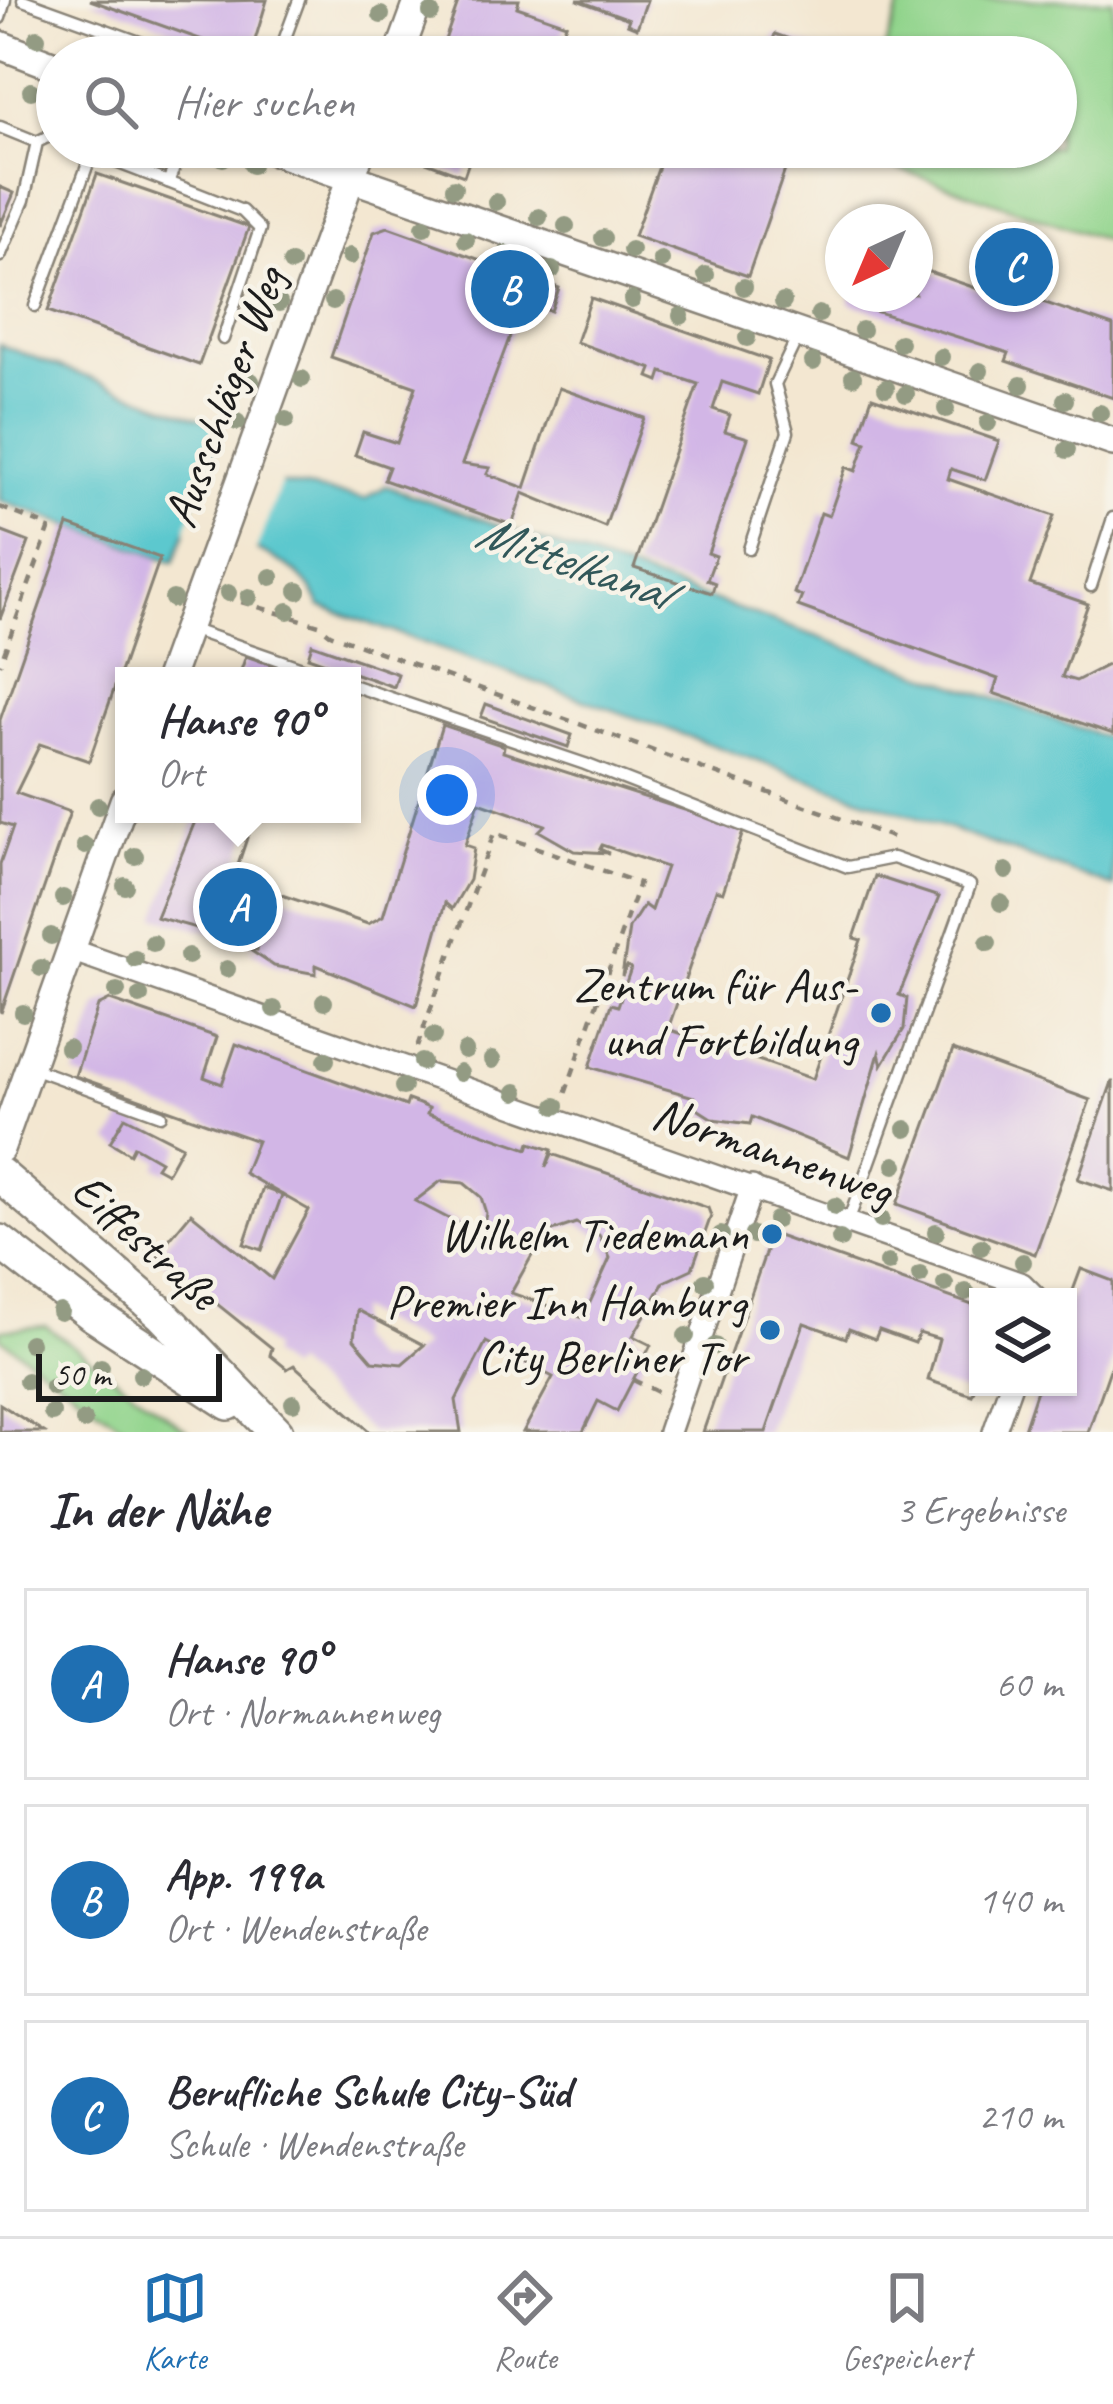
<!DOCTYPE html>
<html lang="de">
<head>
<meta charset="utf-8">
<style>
	:root { --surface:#fff; --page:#f2f2f3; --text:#2b2b33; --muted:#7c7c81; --line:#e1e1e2; --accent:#1f6fb2 }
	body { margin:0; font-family:Caveat,sans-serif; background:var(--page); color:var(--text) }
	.controls { position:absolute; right:36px; bottom:36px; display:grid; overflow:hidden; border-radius:0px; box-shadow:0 3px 9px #0004 }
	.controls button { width:108px; height:108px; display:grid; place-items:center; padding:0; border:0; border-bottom:3px solid var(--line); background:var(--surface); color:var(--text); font:60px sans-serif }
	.compass { position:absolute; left:825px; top:204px; width:108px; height:108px; border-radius:50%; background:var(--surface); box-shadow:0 3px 9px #0004; rotate:224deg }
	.scale { position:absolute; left:36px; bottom:30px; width:186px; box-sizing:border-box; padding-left:12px; border:6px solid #1c1c1c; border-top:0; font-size:33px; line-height:42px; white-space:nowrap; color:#1c1c1c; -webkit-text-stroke:9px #f7f3e8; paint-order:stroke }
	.you { position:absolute; left:447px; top:795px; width:42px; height:42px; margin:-30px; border:9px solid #fff; border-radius:50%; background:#1a73e8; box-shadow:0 0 0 18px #1a73e833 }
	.badge { display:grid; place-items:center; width:78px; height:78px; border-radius:50%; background:var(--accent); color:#fff; font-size:39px; font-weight:700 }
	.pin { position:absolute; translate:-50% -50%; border:6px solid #fff; box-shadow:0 3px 12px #0006 }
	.popup { position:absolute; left:115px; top:667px; width:246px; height:156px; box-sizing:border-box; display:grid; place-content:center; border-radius:0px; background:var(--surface); filter:drop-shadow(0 3px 9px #0005); font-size:39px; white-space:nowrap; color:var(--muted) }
	.popup b { font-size:45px; color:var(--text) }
	.popup::after { content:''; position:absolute; left:50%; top:100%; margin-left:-24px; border:24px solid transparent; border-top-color:var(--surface) }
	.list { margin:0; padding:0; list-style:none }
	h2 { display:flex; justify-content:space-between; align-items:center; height:156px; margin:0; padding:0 48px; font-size:51px }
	h2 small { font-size:39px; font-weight:400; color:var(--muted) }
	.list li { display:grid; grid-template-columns:78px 1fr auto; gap:36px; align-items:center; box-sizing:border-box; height:192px; margin:0 24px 24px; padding:0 24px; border:3px solid var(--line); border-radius:0px }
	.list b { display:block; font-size:45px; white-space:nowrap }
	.list p { margin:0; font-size:39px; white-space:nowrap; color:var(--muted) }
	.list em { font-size:39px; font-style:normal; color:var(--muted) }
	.icon { flex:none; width:66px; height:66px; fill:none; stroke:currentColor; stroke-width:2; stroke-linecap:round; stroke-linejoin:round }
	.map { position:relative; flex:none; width:1113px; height:1432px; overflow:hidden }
	.search { position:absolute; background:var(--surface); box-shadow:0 3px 9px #0004; left:36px; right:36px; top:36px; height:132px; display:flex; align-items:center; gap:30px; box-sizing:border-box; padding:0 42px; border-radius:66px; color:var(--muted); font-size:45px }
	.sheet { height:804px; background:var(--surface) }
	nav { display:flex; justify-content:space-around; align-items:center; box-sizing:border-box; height:168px; border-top:3px solid var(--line); background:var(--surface); font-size:33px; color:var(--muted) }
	nav a { display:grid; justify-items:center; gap:6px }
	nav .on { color:var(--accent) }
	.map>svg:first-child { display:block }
	.green { fill:#91d48c; stroke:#567854; stroke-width:3 }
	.water { fill:#5bc8ce; stroke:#3c7275; stroke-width:3 }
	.pier { fill:#f3e7d1 }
	.building { fill:#d2b6e6; fill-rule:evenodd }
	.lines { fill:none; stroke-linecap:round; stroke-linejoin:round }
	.service-casing { stroke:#888276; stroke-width:15 }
	.minor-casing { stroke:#888276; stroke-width:26 }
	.tertiary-casing { stroke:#888276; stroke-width:32 }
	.primary-casing { stroke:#888276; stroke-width:38 }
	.path { stroke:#888276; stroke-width:4.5; stroke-dasharray:9 9; stroke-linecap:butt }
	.service { stroke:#fff; stroke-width:10 }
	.minor { stroke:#fff; stroke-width:21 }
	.tertiary { stroke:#fff; stroke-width:27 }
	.primary { stroke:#fff; stroke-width:33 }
	.tree { fill:#939b83 }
	.poi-dot { fill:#1f6fb2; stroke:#f7f3e8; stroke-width:4.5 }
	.labels { text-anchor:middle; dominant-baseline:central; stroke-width:9; stroke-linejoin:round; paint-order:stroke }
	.street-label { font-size:48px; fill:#1c1c1c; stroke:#f7f3e8 }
	.poi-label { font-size:48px; fill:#1c1c1c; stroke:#f7f3e8; text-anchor:end }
	.water-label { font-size:51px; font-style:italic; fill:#32585a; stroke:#f7f3e8 }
</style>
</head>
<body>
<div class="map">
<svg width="1113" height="1432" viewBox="0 0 1113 1432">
	<rect width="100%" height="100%" fill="#f7f3e8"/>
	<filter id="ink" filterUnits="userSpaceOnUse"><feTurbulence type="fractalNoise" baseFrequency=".00833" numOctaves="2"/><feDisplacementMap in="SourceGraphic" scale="24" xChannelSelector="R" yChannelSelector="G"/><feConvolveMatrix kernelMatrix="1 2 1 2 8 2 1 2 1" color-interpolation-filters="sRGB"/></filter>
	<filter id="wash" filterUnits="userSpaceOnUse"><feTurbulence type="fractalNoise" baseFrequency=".004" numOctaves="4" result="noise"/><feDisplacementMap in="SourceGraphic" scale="48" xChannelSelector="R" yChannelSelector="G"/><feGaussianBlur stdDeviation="2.7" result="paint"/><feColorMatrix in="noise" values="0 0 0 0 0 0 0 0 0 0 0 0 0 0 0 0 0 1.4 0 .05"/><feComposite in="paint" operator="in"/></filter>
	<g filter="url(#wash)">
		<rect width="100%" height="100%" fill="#f3e7d1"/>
		<g class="green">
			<path d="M902 0H1113V243L849 152 850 147H1056V57H882Z"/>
			<path d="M46 1326 189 1432H132L0 1338V1330Z"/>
		</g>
		<path class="water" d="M0 345 223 427 212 457 284 484 365 499 386 486 1113 740V887L320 606C302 556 235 543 188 526L174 562 0 501Z"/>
		<path class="pier" d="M213 455 282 481 254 556 185 531Z"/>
		<g id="blocks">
			<g class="building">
				<path d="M90 0 221 1 267 0 250 57Z"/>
				<path d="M459 0H519L517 7 566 24 554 57H439Z"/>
				<path d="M577 0H647L637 28 627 24 629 19Z"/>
				<path d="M775 34 826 52 824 57H767Z"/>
				<path d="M413 147H474L464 176 418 159Z"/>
				<path d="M666 147H793L748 276 634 236Z"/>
				<path d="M97 174 249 227 199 365 48 311Z"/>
				<path d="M0 187 14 193 0 226Z"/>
				<path d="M388 227 559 288 551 311 537 306 534 315 508 306 504 319 515 323 462 464 490 468 487 474 525 488 559 388 644 418 605 527 523 493 512 525 384 480 389 467 355 455 363 432 397 443 416 387 331 357 374 232Z"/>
				<path d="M915 267 987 292 990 284 1113 326V398L1006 361 1009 353 849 303 852 294H915Z"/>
				<path d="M591 298 769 360 758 394 722 382 713 409 730 415 725 431 748 438 708 553 716 556 707 580 715 583 712 593 634 568 698 384 662 372 659 381 649 377 652 369 576 342Z"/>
				<path d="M872 397 999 441 985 480 951 469 948 479 1054 516 1030 584 1088 604 1062 677 1076 681 1113 662V734L993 693 998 679 798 606 802 596 794 593 821 513 829 516 846 467 856 471 866 442 858 439Z"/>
				<path d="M68 525 160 558 89 761 40 744 16 793 70 812 1 1013 0 864 13 827 0 823V720Z"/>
				<path d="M0 531 29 542 0 619Z"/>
				<path d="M312 644 398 674 394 687 308 657Z"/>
				<path d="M246 656 301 675V676H239Z"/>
				<path d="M486 704 572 735 568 747 481 717Z"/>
				<path d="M442 725 504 746 503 752 744 829 723 892 716 890 668 1029 813 1079 861 940 854 938 875 876 939 897 899 995 907 998 904 1029 882 1065 879 1053 849 1157 752 1117 750 1124 713 1119 688 1103 694 1097 590 1067 611 1004 618 1006 631 968 627 966 622 976 629 928 644 905 651 910 666 867 602 845 600 849 609 853 574 851 539 831 545 825 479 802 465 845 474 848 469 880 452 909 445 903 416 1006 316 965V974L274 966 247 948 257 950 258 945 156 917 198 814H255L237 868 246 883 368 924 383 916Z"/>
				<path d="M110 1000 217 1037 204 1077 222 1084 236 1044 406 1106 408 1100 419 1104 429 1108 427 1114 528 1149 530 1143 552 1150 546 1167 552 1154 708 1208 711 1216 692 1269 664 1282 633 1336 651 1345 617 1411 598 1401 583 1432H523L553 1377 486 1342 456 1400 461 1432H370L294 1365 287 1369 270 1355 272 1348 156 1255 191 1213 272 1279 309 1210 244 1173 257 1141 75 1076 98 1006ZM441 1181 464 1183 481 1197 486 1213 482 1236 415 1201ZM576 1223 599 1235 610 1258 583 1318 511 1293 544 1234ZM357 1310 424 1345 402 1364 373 1361 354 1339Z"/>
				<path d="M953 1050 1090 1100 1035 1254 897 1204Z"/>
				<path d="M1112 1082H1113V1191L1078 1179Z"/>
				<path d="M125 1117 182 1146 167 1173 156 1167 160 1161 134 1146 130 1154 110 1142Z"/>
				<path d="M263 1188 282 1195 262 1250 244 1244Z"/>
				<path d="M772 1234 978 1307V1379L972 1395 928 1380 939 1339 919 1333 915 1343 879 1330 875 1339 849 1329 846 1338 804 1323 766 1432H703Z"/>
				<path d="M1081 1269 1113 1281V1361L1088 1432H1023L1038 1387H1068V1304Z"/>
				<path d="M0 1404 44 1432H0Z"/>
			</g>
		</g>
	</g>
	<g filter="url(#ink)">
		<use href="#blocks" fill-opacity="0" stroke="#888276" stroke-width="3"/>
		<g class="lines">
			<defs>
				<g id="service">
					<path d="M23 0 181 57"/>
					<path d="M0 18 5 0"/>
					<path d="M278 57 299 0"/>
					<path d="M0 127 37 142"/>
					<path d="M70 147 89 161"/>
					<path d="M168 182 242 211 260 229 223 339"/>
					<path d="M0 256 24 200 37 142 49 136 57 115"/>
					<path d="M35 306 89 161 108 159 168 182 183 147"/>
					<path d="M749 549 788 432 775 384 797 338"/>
					<path d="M1091 586 1113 518"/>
					<path d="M187 628 325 676"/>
					<path d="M352 685 585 764 848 867 893 858 970 885 848 1222"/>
					<path d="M32 1068 161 1115"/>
				</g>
				<g id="minor">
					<path d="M71 950 1022 1284 1035 1297"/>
					<path d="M669 1432 752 1187"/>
					<path d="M994 1432 1010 1387"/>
				</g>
				<g id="tertiary">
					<path d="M0 45 57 67"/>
					<path d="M398 57 419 0"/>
					<path d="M262 147 1113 442"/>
					<path d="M170 676 362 147"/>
					<path d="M0 1149 124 801"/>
				</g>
				<g id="primary">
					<path d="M0 1175 162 1314 276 1432"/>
					<path d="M0 1242 91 1313 229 1403"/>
				</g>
			</defs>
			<use href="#service" class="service-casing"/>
			<use href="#minor" class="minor-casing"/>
			<use href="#tertiary" class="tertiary-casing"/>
			<use href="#primary" class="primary-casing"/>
			<g class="path">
				<path d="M0 507 50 527 0 664"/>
				<path d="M224 597 319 625 330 634 900 840"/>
				<path d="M417 1047 494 833 639 883 564 1097"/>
				<path d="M633 1380 658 1392"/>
			</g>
			<use href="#service" class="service"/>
			<use href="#minor" class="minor"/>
			<use href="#tertiary" class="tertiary"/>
			<use href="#primary" class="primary"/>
		</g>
		<g class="tree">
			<circle cx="431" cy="13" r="9"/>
			<circle cx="381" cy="15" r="9"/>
			<circle cx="37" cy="38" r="9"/>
			<circle cx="31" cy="91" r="9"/>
			<circle cx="223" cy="158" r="9"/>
			<circle cx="252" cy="165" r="9"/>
			<circle cx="454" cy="188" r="9"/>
			<circle cx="496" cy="202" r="9"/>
			<circle cx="539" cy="217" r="9"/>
			<circle cx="566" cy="226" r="9"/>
			<circle cx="424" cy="227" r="9"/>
			<circle cx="603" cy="238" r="9"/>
			<circle cx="466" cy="240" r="9"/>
			<circle cx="631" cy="250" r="9"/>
			<circle cx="506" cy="254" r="9"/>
			<circle cx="350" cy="256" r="9"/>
			<circle cx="661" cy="260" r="9"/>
			<circle cx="291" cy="263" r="9"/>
			<circle cx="552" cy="270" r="9"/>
			<circle cx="706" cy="275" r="9"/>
			<circle cx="744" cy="287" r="9"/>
			<circle cx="632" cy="300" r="9"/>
			<circle cx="333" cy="301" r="9"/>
			<circle cx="783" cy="302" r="9"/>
			<circle cx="279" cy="303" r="9"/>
			<circle cx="819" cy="314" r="9"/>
			<circle cx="681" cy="316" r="9"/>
			<circle cx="862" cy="330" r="9"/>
			<circle cx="747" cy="338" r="9"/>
			<circle cx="900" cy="343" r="9"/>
			<circle cx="941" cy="357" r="9"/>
			<circle cx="813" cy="362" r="9"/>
			<circle cx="980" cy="371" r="9"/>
			<circle cx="853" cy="377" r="9"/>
			<circle cx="302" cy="379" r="9"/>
			<circle cx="251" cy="381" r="9"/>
			<circle cx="1021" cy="385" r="9"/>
			<circle cx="886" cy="388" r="9"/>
			<circle cx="906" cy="394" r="9"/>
			<circle cx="1065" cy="400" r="9"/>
			<circle cx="946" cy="409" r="9"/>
			<circle cx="1100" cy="413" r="9"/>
			<circle cx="286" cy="420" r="9"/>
			<circle cx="237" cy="422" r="9"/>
			<circle cx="988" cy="423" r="9"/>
			<circle cx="1067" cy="450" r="9"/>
			<circle cx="271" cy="577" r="9"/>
			<circle cx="298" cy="591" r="9"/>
			<circle cx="228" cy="593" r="9"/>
			<circle cx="249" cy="597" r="9"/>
			<circle cx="173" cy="599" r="9"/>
			<circle cx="288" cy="611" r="9"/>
			<circle cx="98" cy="806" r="9"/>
			<circle cx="85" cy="846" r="9"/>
			<circle cx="135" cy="856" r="9"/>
			<circle cx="1006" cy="871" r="9"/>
			<circle cx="125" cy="886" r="9"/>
			<circle cx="63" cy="898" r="9"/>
			<circle cx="1001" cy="903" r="9"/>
			<circle cx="51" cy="936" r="9"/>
			<circle cx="153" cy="943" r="9"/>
			<circle cx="988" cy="943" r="9"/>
			<circle cx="188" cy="956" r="9"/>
			<circle cx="135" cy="959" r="9"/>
			<circle cx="41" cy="968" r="9"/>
			<circle cx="227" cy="969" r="9"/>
			<circle cx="117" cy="991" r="9"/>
			<circle cx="140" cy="996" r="9"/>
			<circle cx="324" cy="1002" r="9"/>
			<circle cx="274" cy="1009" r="9"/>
			<circle cx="23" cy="1013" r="9"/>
			<circle cx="433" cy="1036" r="9"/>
			<circle cx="68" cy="1048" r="9"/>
			<circle cx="465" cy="1051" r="9"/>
			<circle cx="326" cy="1060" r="9"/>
			<circle cx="492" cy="1060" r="9"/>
			<circle cx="422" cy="1062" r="9"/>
			<circle cx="460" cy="1073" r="9"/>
			<circle cx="403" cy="1087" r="9"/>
			<circle cx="516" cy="1092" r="9"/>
			<circle cx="556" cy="1106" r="9"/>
			<circle cx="906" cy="1129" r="9"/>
			<circle cx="895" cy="1165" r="9"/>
			<circle cx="881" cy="1198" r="9"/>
			<circle cx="835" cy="1206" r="9"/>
			<circle cx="881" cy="1219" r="9"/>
			<circle cx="776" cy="1220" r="9"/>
			<circle cx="936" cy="1232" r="9"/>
			<circle cx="721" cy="1235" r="9"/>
			<circle cx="753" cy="1235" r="9"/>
			<circle cx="840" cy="1239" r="9"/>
			<circle cx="981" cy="1247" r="9"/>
			<circle cx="1023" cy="1262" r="9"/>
			<circle cx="888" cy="1263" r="9"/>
			<circle cx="920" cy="1275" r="9"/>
			<circle cx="705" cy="1282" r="9"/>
			<circle cx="945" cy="1284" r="9"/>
			<circle cx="966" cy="1292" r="9"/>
			<circle cx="60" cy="1312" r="9"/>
			<circle cx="686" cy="1336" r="9"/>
			<circle cx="30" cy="1343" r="9"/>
			<circle cx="715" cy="1346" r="9"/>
			<circle cx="101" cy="1367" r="9"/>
			<circle cx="141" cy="1375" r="9"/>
			<circle cx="27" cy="1381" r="9"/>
			<circle cx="53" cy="1387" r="9"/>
			<circle cx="293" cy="1403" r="9"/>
			<circle cx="52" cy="1413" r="9"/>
			<circle cx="84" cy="1421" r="9"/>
		</g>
	</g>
	<g class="poi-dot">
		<circle cx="881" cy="1013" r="12"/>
		<circle cx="772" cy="1234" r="12"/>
		<circle cx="770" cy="1330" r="12"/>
	</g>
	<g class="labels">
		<g class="street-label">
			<text transform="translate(224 397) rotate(-70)">Ausschläger Weg</text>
			<text transform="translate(773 1151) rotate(19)">Normannenweg</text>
			<text transform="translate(146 1241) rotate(42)">Eiffestraße</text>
		</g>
		<g class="poi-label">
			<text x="857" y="985">Zentrum für Aus-<tspan x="857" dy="55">und Fortbildung</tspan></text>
			<text x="748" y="1234">Wilhelm Tiedemann</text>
			<text x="746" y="1302">Premier Inn Hamburg<tspan x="746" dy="55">City Berliner Tor</tspan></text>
		</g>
		<g class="water-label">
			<text transform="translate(573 561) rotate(19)">Mittelkanal</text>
		</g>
	</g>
</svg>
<div class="controls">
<button><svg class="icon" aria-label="layers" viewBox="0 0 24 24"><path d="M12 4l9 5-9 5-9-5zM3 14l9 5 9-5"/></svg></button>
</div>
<svg class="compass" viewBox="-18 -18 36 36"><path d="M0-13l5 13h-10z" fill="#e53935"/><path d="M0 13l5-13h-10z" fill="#7c7c81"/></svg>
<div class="scale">50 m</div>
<div class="you"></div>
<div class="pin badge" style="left:238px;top:907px">A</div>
<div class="popup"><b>Hanse 90°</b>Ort</div>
<div class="pin badge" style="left:510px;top:289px">B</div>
<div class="pin badge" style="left:1014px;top:267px">C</div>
<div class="search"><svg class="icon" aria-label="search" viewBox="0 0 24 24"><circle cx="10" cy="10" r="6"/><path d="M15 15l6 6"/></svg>Hier suchen</div>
</div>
<section class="sheet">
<h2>In der Nähe<small>3 Ergebnisse</small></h2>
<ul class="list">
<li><span class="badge">A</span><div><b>Hanse 90°</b><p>Ort · Normannenweg</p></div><em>60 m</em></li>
<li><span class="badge">B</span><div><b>App. 199a</b><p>Ort · Wendenstraße</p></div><em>140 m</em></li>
<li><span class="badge">C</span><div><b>Berufliche Schule City-Süd</b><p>Schule · Wendenstraße</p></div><em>210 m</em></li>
</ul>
</section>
<nav>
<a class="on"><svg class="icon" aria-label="map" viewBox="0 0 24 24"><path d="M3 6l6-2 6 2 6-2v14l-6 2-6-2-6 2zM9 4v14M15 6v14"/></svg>Karte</a>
<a><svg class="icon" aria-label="directions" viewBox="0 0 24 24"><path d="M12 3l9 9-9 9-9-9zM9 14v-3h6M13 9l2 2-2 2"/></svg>Route</a>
<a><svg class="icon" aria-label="saved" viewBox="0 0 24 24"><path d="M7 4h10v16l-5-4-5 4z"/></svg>Gespeichert</a>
</nav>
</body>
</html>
